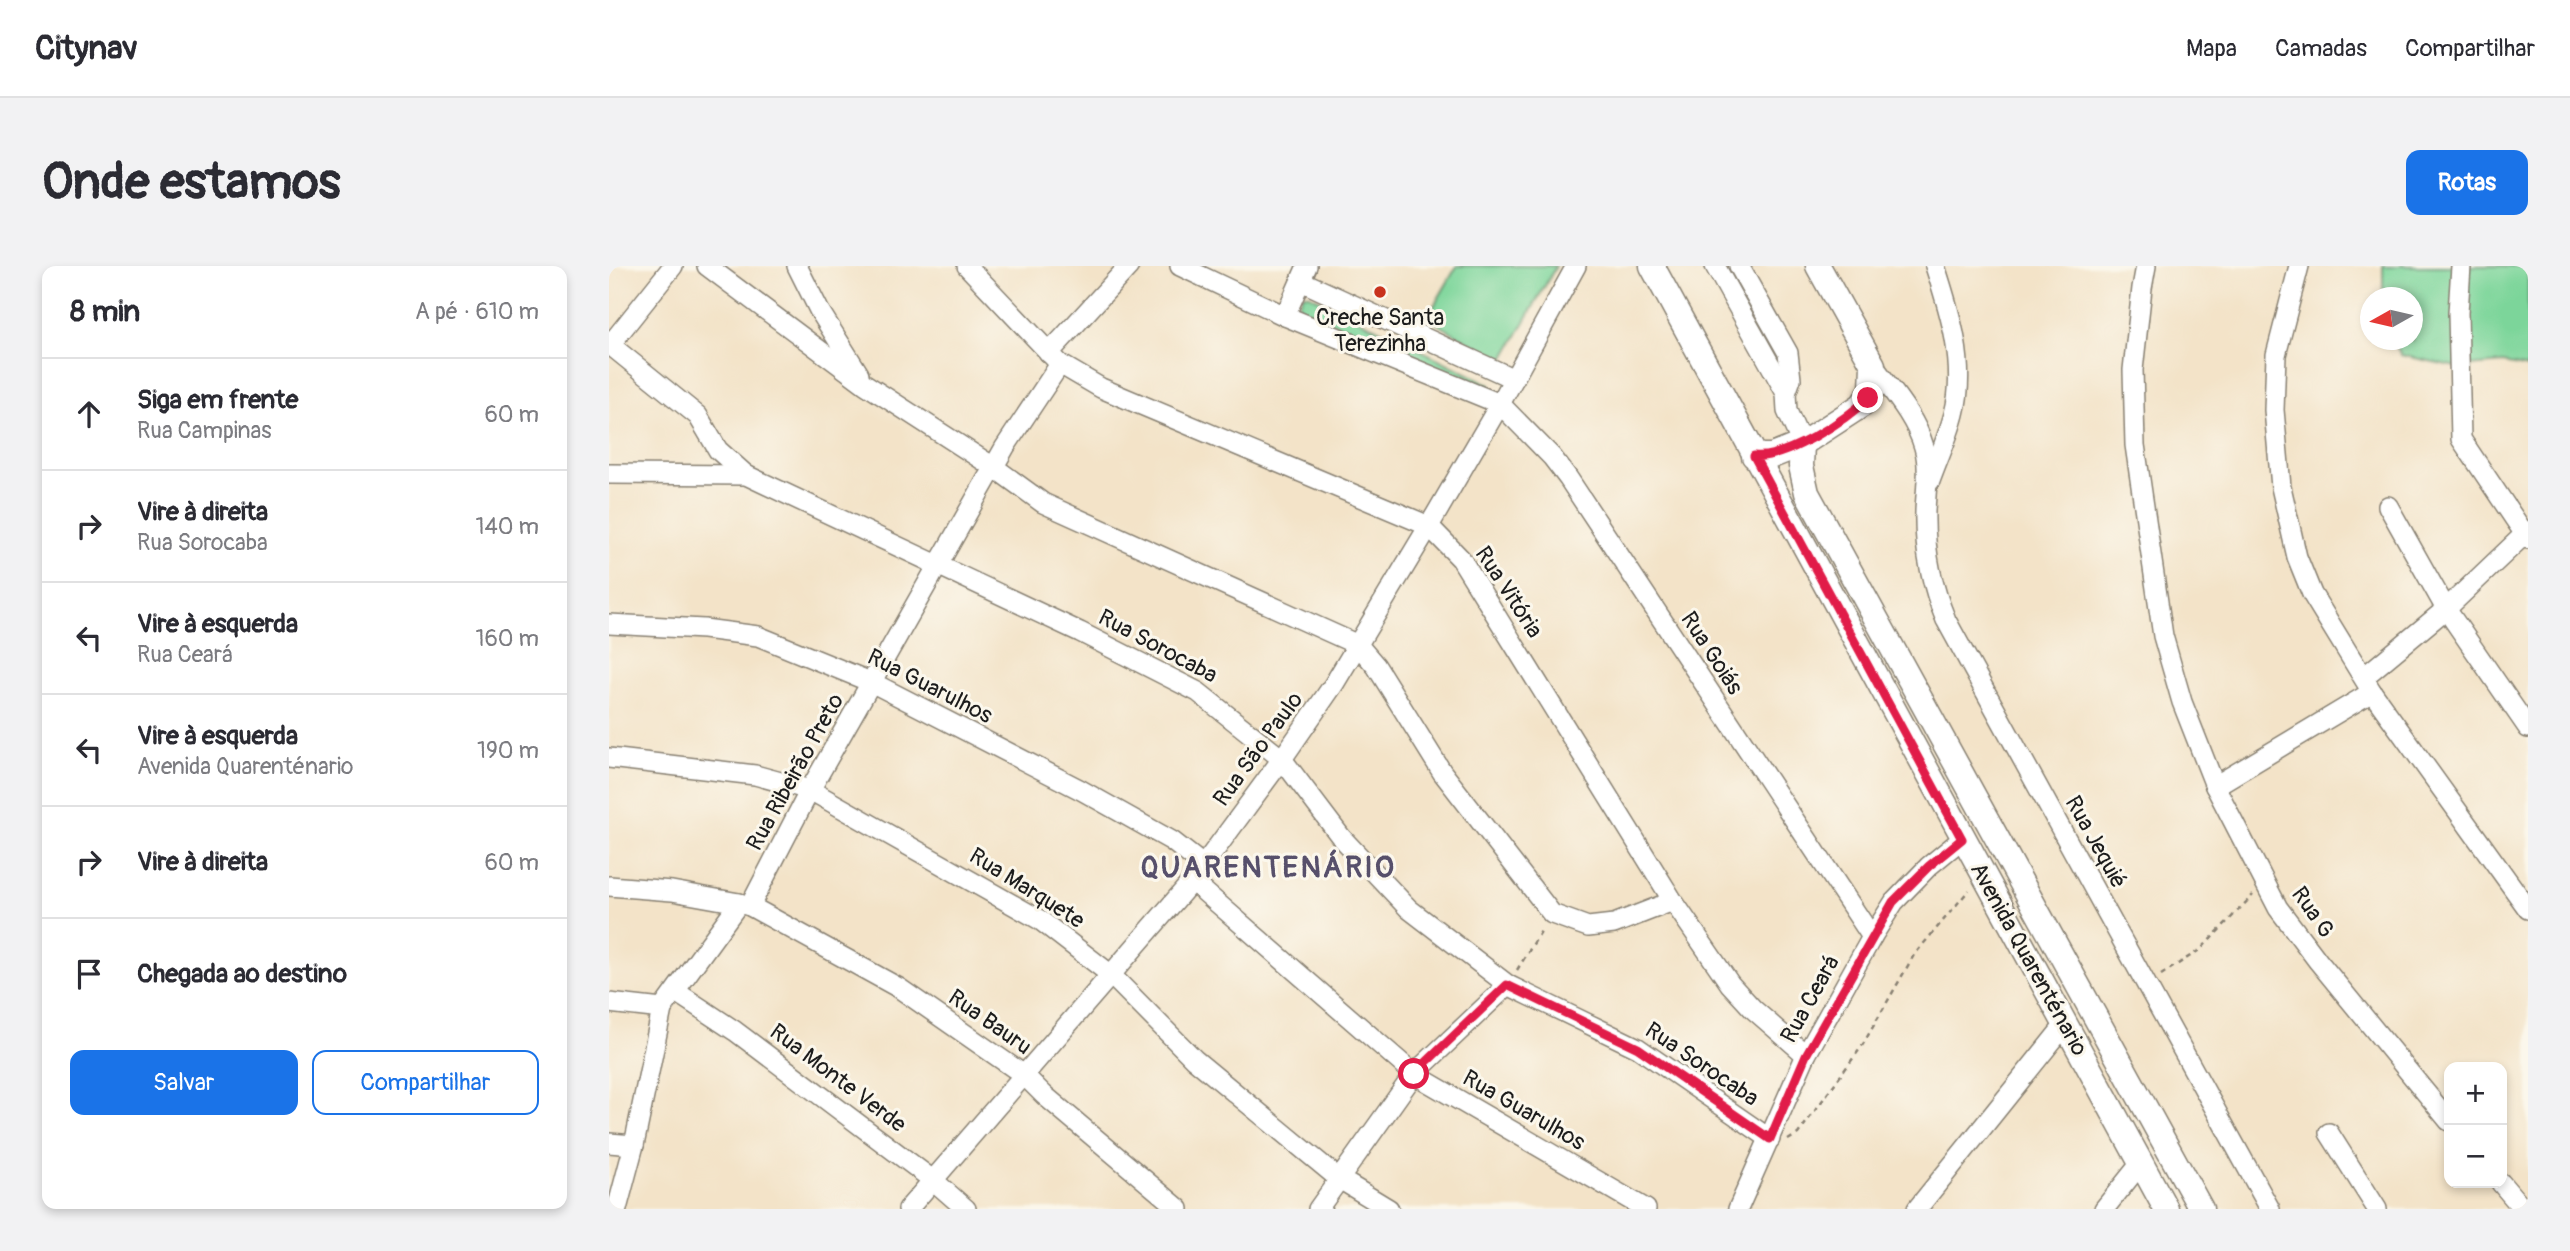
<!DOCTYPE html>
<html lang="pt">
<head>
<meta charset="utf-8">
<style>
	:root { --surface:#fff; --page:#f2f2f3; --text:#2b2b33; --muted:#7c7c81; --line:#e1e1e2; --accent:#1a73e8 }
	body { margin:0; font-family:Pangolin,sans-serif; background:var(--page); color:var(--text) }
	.controls { position:absolute; right:21px; bottom:21px; display:grid; overflow:hidden; border-radius:14px; box-shadow:0 4px 10px #0003 }
	.controls button { width:63px; height:63px; display:grid; place-items:center; padding:0; border:0; border-bottom:2px solid var(--line); background:var(--surface); color:var(--text); font:35px sans-serif }
	.compass { position:absolute; left:1751px; top:21px; width:63px; height:63px; border-radius:50%; background:var(--surface); box-shadow:0 4px 10px #0003; rotate:262deg }
	.stop { position:absolute; width:21px; height:21px; margin:-16px; border:5px solid #e11d48; border-radius:50%; background:#fff }
	.stop.end { background:#e11d48; border-color:#fff; box-shadow:0 2px 7px #0008 }
	.list { margin:0; padding:0; list-style:none }
	h2 { display:flex; justify-content:space-between; align-items:center; height:91px; margin:0; padding:0 28px; font-size:30px }
	h2 small { font-size:23px; font-weight:400; color:var(--muted) }
	.list li { display:grid; grid-template-columns:46px 1fr auto; gap:21px; align-items:center; box-sizing:border-box; height:112px; padding:0 28px; border-top:2px solid var(--line) }
	.list b { display:block; font-size:26px; white-space:nowrap }
	.list p { margin:0; font-size:23px; white-space:nowrap; color:var(--muted) }
	.list em { font-size:23px; font-style:normal; color:var(--muted) }
	.actions { display:flex; gap:14px; padding:21px 28px }
	.actions a { flex:1; padding:16px 0; border:2px solid var(--accent); border-radius:14px; text-align:center; font-size:24px; color:var(--accent) }
	.actions .main { background:var(--accent); color:#fff }
	.icon { flex:none; width:38px; height:38px; fill:none; stroke:currentColor; stroke-width:2; stroke-linecap:round; stroke-linejoin:round }
	.map { position:relative; flex:none; width:1919px; height:943px; overflow:hidden; border-radius:14px }
	header { display:flex; align-items:center; gap:42px; box-sizing:border-box; height:98px; padding:0 35px; background:var(--surface); border-bottom:2px solid var(--line) }
	header strong { font-size:33px }
	nav { display:flex; gap:38px; margin-inline-start:auto; font-size:24px }
	.intro { display:flex; align-items:center; justify-content:space-between; box-sizing:border-box; height:168px; padding:0 42px }
	h1 { margin:0; font-size:49px }
	.button { padding:18px 32px; border-radius:14px; background:var(--accent); color:#fff; font-size:24px; font-weight:700 }
	main { display:flex; gap:42px; padding:0 42px }
	aside { flex:1; background:var(--surface); border-radius:14px; box-shadow:0 4px 10px #0003 }
	.map>svg:first-child { display:block }
	.green { fill:#7cd59a; stroke:#4c785b; stroke-width:2 }
	.lines { fill:none; stroke-linecap:round; stroke-linejoin:round }
	.minor-casing { stroke:#888072; stroke-width:22 }
	.major-casing { stroke:#888072; stroke-width:27 }
	.path { stroke:#888072; stroke-width:2.5; stroke-dasharray:5 5; stroke-linecap:butt }
	.minor { stroke:#fff; stroke-width:19 }
	.major { stroke:#fff; stroke-width:24 }
	.route { stroke:#e11d48; stroke-width:9 }
	.poi-dot { fill:#c8321e; stroke:#fbf7ec; stroke-width:2.5 }
	.labels { text-anchor:middle; dominant-baseline:central; stroke-width:6; stroke-linejoin:round; paint-order:stroke }
	.poi-label { font-size:23px; fill:#1c1c1c; stroke:#fbf7ec }
	.street-label { font-size:23px; fill:#1c1c1c; stroke:#fbf7ec }
	.district-label { font-size:30px; font-weight:bold; letter-spacing:2px; fill:#57506b; stroke:#fbf7ec }
</style>
</head>
<body>
<header>
<strong>Citynav</strong>
<nav><a>Mapa</a><a>Camadas</a><a>Compartilhar</a></nav>
</header>
<div class="intro"><h1>Onde estamos</h1><a class="button">Rotas</a></div>
<main>
<aside>
<h2>8 min<small>A pé · 610 m</small></h2>
<ul class="list">
<li><svg class="icon" aria-label="ahead" viewBox="0 0 24 24"><path d="M12 20V5M6 11l6-6 6 6"/></svg><div><b>Siga em frente</b><p>Rua Campinas</p></div><em>60 m</em></li>
<li><svg class="icon" aria-label="right" viewBox="0 0 24 24"><path d="M7 20v-9h11M14 6l5 5-5 5"/></svg><div><b>Vire à direita</b><p>Rua Sorocaba</p></div><em>140 m</em></li>
<li><svg class="icon" aria-label="left" viewBox="0 0 24 24"><path d="M17 20v-9H6M10 6l-5 5 5 5"/></svg><div><b>Vire à esquerda</b><p>Rua Ceará</p></div><em>160 m</em></li>
<li><svg class="icon" aria-label="left" viewBox="0 0 24 24"><path d="M17 20v-9H6M10 6l-5 5 5 5"/></svg><div><b>Vire à esquerda</b><p>Avenida Quarenténario</p></div><em>190 m</em></li>
<li><svg class="icon" aria-label="right" viewBox="0 0 24 24"><path d="M7 20v-9h11M14 6l5 5-5 5"/></svg><div><b>Vire à direita</b></div><em>60 m</em></li>
<li><svg class="icon" aria-label="arrive" viewBox="0 0 24 24"><path d="M6 21V4h12l-3 4 3 4H6"/></svg><div><b>Chegada ao destino</b></div></li>
</ul>
<div class="actions"><a class="main">Salvar</a><a>Compartilhar</a></div>
</aside>
<div class="map">
<svg width="1919" height="943" viewBox="0 0 1919 943">
	<rect width="100%" height="100%" fill="#fbf7ec"/>
	<filter id="ink" filterUnits="userSpaceOnUse"><feTurbulence type="fractalNoise" baseFrequency=".0143" numOctaves="2"/><feDisplacementMap in="SourceGraphic" scale="14" xChannelSelector="R" yChannelSelector="G"/><feConvolveMatrix kernelMatrix="1 2 1 2 8 2 1 2 1" color-interpolation-filters="sRGB"/></filter>
	<filter id="wash" filterUnits="userSpaceOnUse"><feTurbulence type="fractalNoise" baseFrequency=".00686" numOctaves="4" result="noise"/><feDisplacementMap in="SourceGraphic" scale="28" xChannelSelector="R" yChannelSelector="G"/><feGaussianBlur stdDeviation="1.57" result="paint"/><feColorMatrix in="noise" values="0 0 0 0 0 0 0 0 0 0 0 0 0 0 0 0 0 1.4 0 .05"/><feComposite in="paint" operator="in"/></filter>
	<g filter="url(#wash)">
		<rect width="100%" height="100%" fill="#f3e3c8"/>
		<g class="green">
			<path d="M848 0H947L894 95 818 52Z"/>
			<path d="M1774 0H1919V102L1894 97 1848 101 1792 89 1784 74H1804V32L1774 31Z"/>
			<path d="M694 28 701 29 878 117 881 119 882 125 876 128 692 42 689 38Z"/>
		</g>
	</g>
	<g filter="url(#ink)">
		<g class="lines">
			<defs>
				<g id="minor">
					<path d="M98 0 256 118 386 202 434 237 749 379 767 400 833 506 943 648 979 661 1005 658 1064 635"/>
					<path d="M188 0 210 44 250 108"/>
					<path d="M358 0 451 98 492 122 820 260 852 293 1064 635 1121 718 1144 743 1197 789"/>
					<path d="M571 0 676 50 891 138 943 191 959 212 1263 671"/>
					<path d="M1106 0 1177 127 1178 145 1193 178"/>
					<path d="M1130 0 1179 87 1182 113 1177 127"/>
					<path d="M1537 0 1533 22 1524 104 1526 179 1554 370 1573 436 1606 520 1669 642 1709 695 1840 855"/>
					<path d="M1690 0 1667 89 1665 144 1672 221 1688 291 1703 328 1763 426 1919 643"/>
					<path d="M1852 0 1849 47 1852 173 1919 273"/>
					<path d="M692 15 905 113"/>
					<path d="M676 50 698 0"/>
					<path d="M0 78 89 150 109 184 137 209"/>
					<path d="M1 79 64 0"/>
					<path d="M440 87 520 0"/>
					<path d="M1264 99C1282 124 1306 150 1315 181 1321 202 1317 223 1316 245 1315 284 1322 318 1337 354L1661 943"/>
					<path d="M0 208 137 209 471 366 589 426 673 493 732 571 800 643 899 719 1029 782 1161 873"/>
					<path d="M1321 215C1329 193 1339 171 1345 148 1358 100 1341 46 1326 0"/>
					<path d="M1779 240 1837 343 1919 462"/>
					<path d="M0 358 95 363 149 370 264 417 472 524 563 575 595 600"/>
					<path d="M1755 411 1837 343 1919 265"/>
					<path d="M0 492 146 509 201 524 431 654 501 708 585 793 729 912 780 943"/>
					<path d="M1606 520 1763 426"/>
					<path d="M583 615 805 808 1037 943"/>
					<path d="M0 620 63 625 130 637"/>
					<path d="M141 640 201 524 396 181 451 98"/>
					<path d="M67 726 126 765 325 915 357 943"/>
					<path d="M0 737 53 743"/>
					<path d="M1720 867 1768 943"/>
					<path d="M0 877 25 879"/>
					<path d="M1892 917 1914 943"/>
					<path d="M8 943 25 879 53 743 130 637 141 640 290 722 415 809 435 829 570 943"/>
					<path d="M299 943 583 615 673 493 725 418 820 260 891 138 967 0"/>
					<path d="M709 943 805 808 899 719"/>
					<path d="M1129 943 1197 789 1263 671 1285 636 1320 600 1353 573"/>
					<path d="M1308 943 1455 760"/>
					<path d="M1495 943 1532 897"/>
				</g>
				<g id="major">
					<path d="M1043 0 1557 943"/>
					<path d="M1193 178 1192 200 1198 227 1592 943"/>
					<path d="M1145 190H1163L1193 178 1253 139 1263 124 1264 99 1209 0"/>
				</g>
			</defs>
			<use href="#minor" class="minor-casing"/>
			<use href="#major" class="major-casing"/>
			<g class="path">
				<path d="M908 704 934 662"/>
				<path d="M1552 709 1592 683 1644 629"/>
				<path d="M1179 874 1189 868 1253 780 1305 689 1360 624"/>
			</g>
			<use href="#minor" class="minor"/>
			<use href="#major" class="major"/>
		</g>
	</g>
	<g class="lines" filter="url(#ink)">
		<path class="route" d="M805 808 898 719 1029 782 1161 873 1197 789 1284 636 1320 600 1353 573 1145 190C1176 194 1237 154 1259 132"/>
	</g>
	<circle class="poi-dot" cx="771" cy="26" r="7"/>
	<g class="labels">
		<g class="poi-label">
			<text x="771" y="51">Creche Santa<tspan x="771" dy="26">Terezinha</tspan></text>
		</g>
		<g class="street-label">
			<text transform="translate(900 326) rotate(57)">Rua Vitória</text>
			<text transform="translate(549 380) rotate(28)">Rua Sorocaba</text>
			<text transform="translate(1103 387) rotate(57)">Rua Goiás</text>
			<text transform="translate(321 420) rotate(27)">Rua Guarulhos</text>
			<text transform="translate(649 483) rotate(-54)">Rua São Paulo</text>
			<text transform="translate(186 506) rotate(-61)">Rua Ribeirão Preto</text>
			<text transform="translate(1487 576) rotate(61)">Rua Jequié</text>
			<text transform="translate(418 622) rotate(32)">Rua Marquete</text>
			<text transform="translate(1704 646) rotate(55)">Rua G</text>
			<text transform="translate(1420 693) rotate(61)">Avenida Quarenténario</text>
			<text transform="translate(1201 733) rotate(-61)">Rua Ceará</text>
			<text transform="translate(381 756) rotate(35)">Rua Bauru</text>
			<text transform="translate(1093 798) rotate(34)">Rua Sorocaba</text>
			<text transform="translate(229 812) rotate(37)">Rua Monte Verde</text>
			<text transform="translate(915 844) rotate(30)">Rua Guarulhos</text>
		</g>
		<g class="district-label">
			<text x="659" y="601">QUARENTENÁRIO</text>
		</g>
	</g>
</svg>
<div class="controls">
<button>+</button>
<button>−</button>
</div>
<svg class="compass" viewBox="-18 -18 36 36"><path d="M0-13l5 13h-10z" fill="#e53935"/><path d="M0 13l5-13h-10z" fill="#7c7c81"/></svg>
<div class="stop" style="left:805px;top:808px"></div>
<div class="stop end" style="left:1259px;top:132px"></div>
</div>
</main>
</body>
</html>
